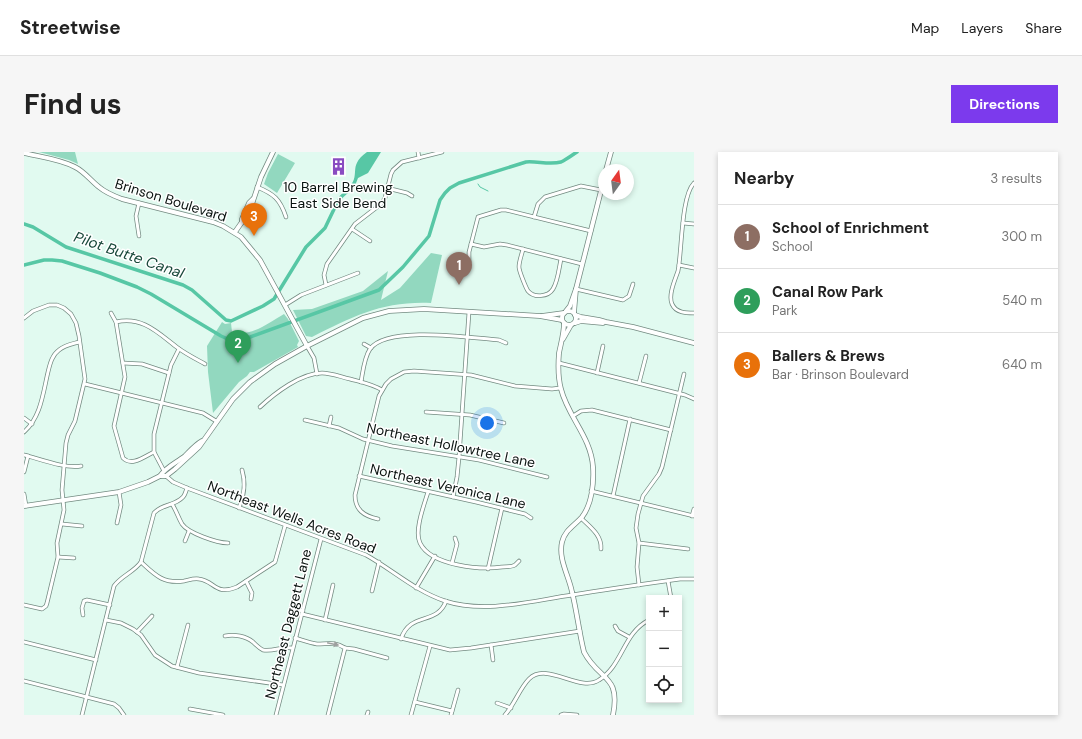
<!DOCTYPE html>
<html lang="en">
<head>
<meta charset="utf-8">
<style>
	:root { --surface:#fff; --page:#f6f6f6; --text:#222; --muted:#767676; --line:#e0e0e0; --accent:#7c3aed }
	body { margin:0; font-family:"DM Sans",sans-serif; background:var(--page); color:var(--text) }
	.controls { position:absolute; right:12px; bottom:12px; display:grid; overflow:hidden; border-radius:0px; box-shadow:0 2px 6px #0003 }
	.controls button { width:36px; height:36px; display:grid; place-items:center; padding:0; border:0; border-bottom:1px solid var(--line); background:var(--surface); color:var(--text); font:20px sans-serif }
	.compass { position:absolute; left:574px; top:12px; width:36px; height:36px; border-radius:50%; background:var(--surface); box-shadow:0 2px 6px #0003; rotate:14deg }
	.you { position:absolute; left:463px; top:271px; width:14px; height:14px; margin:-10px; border:3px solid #fff; border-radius:50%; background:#1a73e8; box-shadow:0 0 0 6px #1a73e833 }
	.badge { display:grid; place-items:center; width:26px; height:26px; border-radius:50%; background:var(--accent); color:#fff; font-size:13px; font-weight:700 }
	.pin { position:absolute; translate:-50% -33px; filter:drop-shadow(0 1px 2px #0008) }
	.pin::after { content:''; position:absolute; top:21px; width:14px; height:12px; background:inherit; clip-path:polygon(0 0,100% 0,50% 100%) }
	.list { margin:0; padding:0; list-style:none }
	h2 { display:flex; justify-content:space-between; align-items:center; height:52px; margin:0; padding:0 16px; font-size:17px }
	h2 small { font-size:13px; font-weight:400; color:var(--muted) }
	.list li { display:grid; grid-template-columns:26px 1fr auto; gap:12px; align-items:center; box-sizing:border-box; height:64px; padding:0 16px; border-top:1px solid var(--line) }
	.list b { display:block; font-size:15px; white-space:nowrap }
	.list p { margin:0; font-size:13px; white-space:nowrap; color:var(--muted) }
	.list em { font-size:13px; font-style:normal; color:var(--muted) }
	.icon { flex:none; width:22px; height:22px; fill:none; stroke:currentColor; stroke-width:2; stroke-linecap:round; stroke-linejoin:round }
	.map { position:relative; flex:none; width:670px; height:563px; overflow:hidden; border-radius:0px }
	header { display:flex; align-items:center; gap:24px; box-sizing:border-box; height:56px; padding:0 20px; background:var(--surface); border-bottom:1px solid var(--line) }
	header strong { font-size:19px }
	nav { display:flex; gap:22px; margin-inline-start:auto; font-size:14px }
	.intro { display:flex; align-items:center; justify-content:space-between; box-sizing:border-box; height:96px; padding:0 24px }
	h1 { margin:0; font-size:28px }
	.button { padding:10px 18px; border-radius:0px; background:var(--accent); color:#fff; font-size:14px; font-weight:700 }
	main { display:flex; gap:24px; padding:0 24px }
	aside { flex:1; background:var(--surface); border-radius:0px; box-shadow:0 2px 6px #0003 }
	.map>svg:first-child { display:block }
	.green { fill:#92d8bf }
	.water { fill:#57c7a5 }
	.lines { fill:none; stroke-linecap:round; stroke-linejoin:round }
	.stream { stroke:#57c7a5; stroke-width:1 }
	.canal { stroke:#57c7a5; stroke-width:3.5 }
	.street-casing { stroke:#738a81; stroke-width:4.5 }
	.secondary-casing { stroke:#738a81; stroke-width:5.5 }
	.street { stroke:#fff; stroke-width:3 }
	.secondary { stroke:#fff; stroke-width:4 }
	.oneway { fill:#9da09f }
	.labels { text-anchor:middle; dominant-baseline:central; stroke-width:3; stroke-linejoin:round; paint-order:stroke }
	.poi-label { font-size:14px; fill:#09120f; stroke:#fff }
	.street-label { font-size:14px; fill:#09120f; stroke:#fff }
	.water-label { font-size:15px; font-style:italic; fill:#18483a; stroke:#fff }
</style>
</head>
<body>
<header>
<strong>Streetwise</strong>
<nav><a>Map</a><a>Layers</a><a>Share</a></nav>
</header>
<div class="intro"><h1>Find us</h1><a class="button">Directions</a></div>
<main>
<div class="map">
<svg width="670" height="563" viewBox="0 0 670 563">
	<rect width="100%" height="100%" fill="#e1faf0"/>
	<g class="green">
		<path d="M15 0H51L54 12 45 8Z"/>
		<path d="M254 2 271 11 253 41 240 32 244 21Z"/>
		<path d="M407 101 418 103 407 151C359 149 330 164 288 185L282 184 269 158 288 157 339 139 364 119 357 148 376 136Z"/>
		<path d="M260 162 264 167 275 189 273 193 274 195 230 220H226L223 224 215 230 189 261 184 220 183 194 198 170 201 172 207 171 208 180C226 186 246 170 260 162Z"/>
	</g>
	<path class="water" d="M343 0H357L344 21 334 26 329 39 323 37C339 23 322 15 343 0Z"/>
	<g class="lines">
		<path class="stream" d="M454 32 456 35 464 39"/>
		<g class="canal">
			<path d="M0 72 9 75 42 95 159 133 168 138 202 168 207 169 239 154 250 147 282 95 301 76 312 53 317 45 328 35"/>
			<path d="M0 113 20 108H28L38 109 76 121 113 135 127 142 197 184 206 188H218L355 138 379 115 405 84 416 48 421 41 426 36 435 31 502 10C513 9 526 13 537 10 543 7 548 3 553 0"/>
		</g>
		<defs>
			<g id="street">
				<path d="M394 0 395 6"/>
				<path d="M670 31C657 44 658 99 654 119 651 128 644 143 648 152 652 161 662 161 670 161"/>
				<path d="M233 35C250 42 256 47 262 65"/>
				<path d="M363 36 383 41 388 44"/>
				<path d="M510 65 514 52 521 45 557 34 577 38"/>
				<path d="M659 71 670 72"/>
				<path d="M328 77 346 89"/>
				<path d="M115 84 112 64 115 51"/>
				<path d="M447 92 460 95 476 92 483 93 558 112"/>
				<path d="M499 97C498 102 495 109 495 115 495 119 502 136 504 139 510 146 524 145 529 137 534 129 535 116 537 107"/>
				<path d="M445 110V100L454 65 477 58H482L567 79"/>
				<path d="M655 113 670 116"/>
				<path d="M302 133 300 123 303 112 331 72 357 52 361 46 367 22 369 18 378 10 418 0"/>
				<path d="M552 137 599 148 605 144 609 132"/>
				<path d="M261 153 277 143 334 121"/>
				<path d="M87 161 92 170 101 225 90 274 99 306C108 315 121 304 130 300"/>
				<path d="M0 166 9 159 25 153H33L40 156 47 162 52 171 55 184 61 227 51 269 44 283 42 291 38 338 40 358 33 391 34 405 23 451 22 454 18 457 0 453"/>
				<path d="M92 170C119 164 134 181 154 196 162 202 172 207 181 212"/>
				<path d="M340 192 347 196"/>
				<path d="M283 194 290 206 293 222"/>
				<path d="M99 211 118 212 145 221"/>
				<path d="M535 211 661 243 670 247"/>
				<path d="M573 221 579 194"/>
				<path d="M337 230C339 219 340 206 346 197 363 173 448 186 475 188L482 191"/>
				<path d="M615 231 622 204"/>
				<path d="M61 232 179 261 192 269"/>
				<path d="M236 255C251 241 277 221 298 221 307 221 317 225 326 227 337 230 348 232 358 238"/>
				<path d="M402 260 446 263 480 271"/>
				<path d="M549 264 557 259 568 258 647 278"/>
				<path d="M0 266 8 272"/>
				<path d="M281 268 315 276 339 287 368 294 455 308 523 325"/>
				<path d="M305 274 307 265"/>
				<path d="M0 280C17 265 19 241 24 220 26 212 28 203 35 198 41 193 48 192 55 190"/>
				<path d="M0 303C16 307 41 317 57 314"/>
				<path d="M140 319 130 300V282L147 213 155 197"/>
				<path d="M0 320 4 304"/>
				<path d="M142 324 149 330 163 336 342 403C369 418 391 439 421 449 461 462 507 449 548 443 584 437 620 432 656 427H670"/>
				<path d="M335 324 452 350 501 362 507 366"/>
				<path d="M567 339 670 364"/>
				<path d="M404 340C400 353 390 379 396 391 407 414 457 418 478 415 482 415 488 415 491 413 492 412 494 410 495 409"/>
				<path d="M0 342 2 354"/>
				<path d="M589 344 606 267"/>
				<path d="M429 345 433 325 435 305 445 160"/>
				<path d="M148 352C152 358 154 365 158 372 164 381 193 391 204 391"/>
				<path d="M215 356C220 344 222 331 218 318"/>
				<path d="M668 364 670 357"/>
				<path d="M557 366C566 375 578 383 577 397"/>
				<path d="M354 367C340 364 331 358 331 343L355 244 362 232 367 227 380 220 390 219 447 223 491 234 528 237 536 236"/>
				<path d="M93 371 97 353 95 340"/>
				<path d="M38 372 58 374"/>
				<path d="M161 389 165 379"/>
				<path d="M615 391 664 397"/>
				<path d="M34 405 50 406"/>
				<path d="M117 410C131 423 139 432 160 429 165 428 170 426 175 427 191 429 191 444 213 435L251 410 261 374"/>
				<path d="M428 411 433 392 431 386"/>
				<path d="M464 417 478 356"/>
				<path d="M222 429 228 441 227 447"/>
				<path d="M644 429 647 446"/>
				<path d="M615 433 613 415 615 391 612 376 614 362 619 344 635 322 638 315 660 222"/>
				<path d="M392 436 411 404"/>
				<path d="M348 439 355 410"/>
				<path d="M267 456 279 459"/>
				<path d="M278 462 426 498 447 496 556 479"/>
				<path d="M59 463 58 456 60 449 63 448 86 453"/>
				<path d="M82 468 97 471 109 477 117 483 131 503 148 514 175 521 259 533"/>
				<path d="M301 468 309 433"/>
				<path d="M591 474 594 479 605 485"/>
				<path d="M113 480 128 464"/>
				<path d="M201 484C210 482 222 484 229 490 232 493 235 496 239 498 249 500 258 494 268 496"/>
				<path d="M271 486C278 488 286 491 293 492 304 492 310 489 321 496L304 563"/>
				<path d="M377 487C386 459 413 474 422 449"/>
				<path d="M0 490 72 508"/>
				<path d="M467 493 469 508"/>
				<path d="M321 496 330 497 363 506"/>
				<path d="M153 515 164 473"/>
				<path d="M0 529 90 552 95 556 100 563"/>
				<path d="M625 543V541"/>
				<path d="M391 550 428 559"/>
				<path d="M473 551 487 556"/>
				<path d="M166 557 199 563"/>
				<path d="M58 563 90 434C97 424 110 420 117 410L130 361C138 352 151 354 159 345 161 343 162 339 163 336"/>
				<path d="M252 563 297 387"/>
				<path d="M343 563 344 560"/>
				<path d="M387 563 406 494"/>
				<path d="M427 563 434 538"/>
				<path d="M481 563C490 553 496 536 505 527 523 509 556 541 575 528 599 513 599 481 625 468"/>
				<path d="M537 563 540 562 553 563"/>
			</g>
			<g id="secondary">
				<path d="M0 1C17 5 36 7 51 15 61 20 67 29 75 35 82 41 90 44 98 47L189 70 199 74 217 85 236 108 283 194"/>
				<path d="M582 18 587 0"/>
				<path d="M218 70V67L225 51 229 47"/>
				<path d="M211 80 218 70 222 67 226 58 237 25 249 0"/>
				<circle cx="545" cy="166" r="7"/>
				<path d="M542 159 546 154 552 137 580 27"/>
				<path d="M550 160 552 137"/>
				<path d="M551 163 557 165 575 168 582 170 609 175 670 191"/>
				<path d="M518 164 540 161"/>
				<path d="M540 171C540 181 537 191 535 201 534 213 534 226 537 237 544 265 567 285 569 315 570 331 568 352 558 365 550 374 541 378 538 390 534 407 545 424 548 440 553 460 555 480 560 500 575 529 597 522 589 563"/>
				<path d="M551 171 557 169 579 171"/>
				<path d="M539 187 547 173"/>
				<path d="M136 324C142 315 152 311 161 304 166 299 171 293 178 289"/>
				<path d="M0 354 95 340 124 330 136 324H142L151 317 175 295 209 247 226 230 251 212 283 194 339 166 365 159 400 157 516 164 538 168"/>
			</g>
		</defs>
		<use href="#street" class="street-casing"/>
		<use href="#secondary" class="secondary-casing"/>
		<use href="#street" class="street"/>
		<use href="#secondary" class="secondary"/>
	</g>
	<defs><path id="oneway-solid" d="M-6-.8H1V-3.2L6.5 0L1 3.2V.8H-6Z"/></defs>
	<use class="oneway" href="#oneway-solid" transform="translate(309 492) rotate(12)"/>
	<defs>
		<symbol id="building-bare" viewBox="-9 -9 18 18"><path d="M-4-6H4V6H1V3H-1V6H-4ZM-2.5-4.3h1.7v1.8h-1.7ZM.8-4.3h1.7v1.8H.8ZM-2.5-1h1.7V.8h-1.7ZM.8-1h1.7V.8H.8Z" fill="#894cc1" stroke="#fff" stroke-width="2.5" paint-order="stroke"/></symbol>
	</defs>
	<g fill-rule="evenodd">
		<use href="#building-bare" x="302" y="2" width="25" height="25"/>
	</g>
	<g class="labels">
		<g class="poi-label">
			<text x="314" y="35">10 Barrel Brewing<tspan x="314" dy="16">East Side Bend</tspan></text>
		</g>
		<g class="street-label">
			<text transform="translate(147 48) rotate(17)">Brinson Boulevard</text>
			<text transform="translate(427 293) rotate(12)">Northeast Hollowtree Lane</text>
			<text transform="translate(424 334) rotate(13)">Northeast Veronica Lane</text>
			<text transform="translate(268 365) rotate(21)">Northeast Wells Acres Road</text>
			<text transform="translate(264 472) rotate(-76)">Northeast Daggett Lane</text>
		</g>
		<g class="water-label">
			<text transform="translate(105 103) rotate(19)">Pilot Butte Canal</text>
		</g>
	</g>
</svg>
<div class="controls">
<button>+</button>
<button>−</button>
<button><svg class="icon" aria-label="locate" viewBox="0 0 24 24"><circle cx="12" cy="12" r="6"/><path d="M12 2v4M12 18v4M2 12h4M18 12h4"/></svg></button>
</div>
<svg class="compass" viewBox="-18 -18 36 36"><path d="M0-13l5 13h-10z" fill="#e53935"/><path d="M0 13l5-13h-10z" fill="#767676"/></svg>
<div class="you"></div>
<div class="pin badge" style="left:435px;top:133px;background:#8d6e63">1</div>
<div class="pin badge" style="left:214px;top:211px;background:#2e9e5b">2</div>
<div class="pin badge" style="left:230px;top:84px;background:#e8710a">3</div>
</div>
<aside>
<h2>Nearby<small>3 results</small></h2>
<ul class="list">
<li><span class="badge" style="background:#8d6e63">1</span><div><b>School of Enrichment</b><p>School</p></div><em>300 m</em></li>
<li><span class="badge" style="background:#2e9e5b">2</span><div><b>Canal Row Park</b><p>Park</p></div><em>540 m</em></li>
<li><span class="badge" style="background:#e8710a">3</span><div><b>Ballers &amp; Brews</b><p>Bar · Brinson Boulevard</p></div><em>640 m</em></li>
</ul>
</aside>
</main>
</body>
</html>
